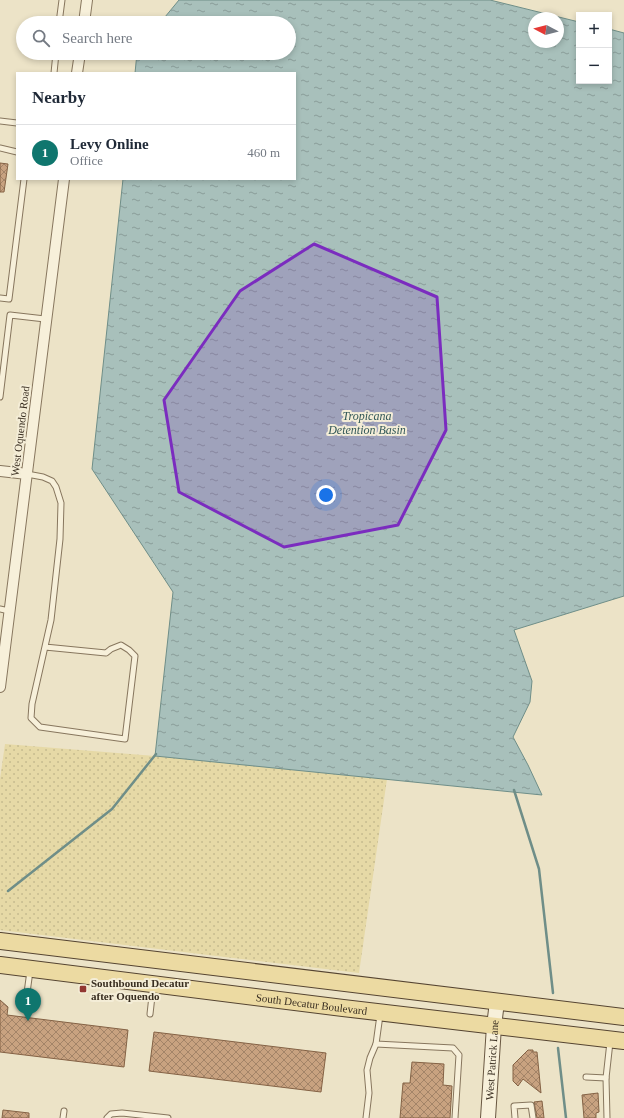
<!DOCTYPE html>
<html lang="en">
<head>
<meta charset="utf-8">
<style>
	:root { --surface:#fff; --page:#f2f2f3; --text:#1f2937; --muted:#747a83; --line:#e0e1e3; --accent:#0f766e }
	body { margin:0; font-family:Georgia,serif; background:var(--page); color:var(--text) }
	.controls { position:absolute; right:12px; top:12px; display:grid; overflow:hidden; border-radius:0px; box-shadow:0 2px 6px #0003 }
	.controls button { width:36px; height:36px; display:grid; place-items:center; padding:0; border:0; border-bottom:1px solid var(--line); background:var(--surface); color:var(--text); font:20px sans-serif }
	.compass { position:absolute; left:528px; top:12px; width:36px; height:36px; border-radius:50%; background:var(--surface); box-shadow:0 2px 6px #0003; rotate:277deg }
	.you { position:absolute; left:326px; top:495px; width:14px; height:14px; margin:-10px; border:3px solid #fff; border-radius:50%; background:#1a73e8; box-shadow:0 0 0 6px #1a73e833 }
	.badge { display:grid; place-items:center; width:26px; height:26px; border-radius:50%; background:var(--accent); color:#fff; font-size:13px; font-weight:700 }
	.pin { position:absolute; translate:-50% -33px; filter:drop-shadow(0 1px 2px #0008) }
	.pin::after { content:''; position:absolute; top:21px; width:14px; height:12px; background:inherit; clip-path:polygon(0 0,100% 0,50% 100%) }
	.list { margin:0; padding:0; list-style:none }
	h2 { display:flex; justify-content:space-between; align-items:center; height:52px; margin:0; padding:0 16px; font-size:17px }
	h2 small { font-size:13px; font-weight:400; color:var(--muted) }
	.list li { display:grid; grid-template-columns:26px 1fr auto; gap:12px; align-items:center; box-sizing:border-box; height:56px; padding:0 16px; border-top:1px solid var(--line) }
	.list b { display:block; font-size:15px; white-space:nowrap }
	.list p { margin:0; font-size:13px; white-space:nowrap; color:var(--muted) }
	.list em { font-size:13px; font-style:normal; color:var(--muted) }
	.icon { flex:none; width:22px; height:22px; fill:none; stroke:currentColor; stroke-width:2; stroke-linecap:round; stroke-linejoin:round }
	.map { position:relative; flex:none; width:624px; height:1118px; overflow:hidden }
	.search { position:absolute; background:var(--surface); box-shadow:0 2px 6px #0003; left:16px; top:16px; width:280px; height:44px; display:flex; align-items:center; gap:10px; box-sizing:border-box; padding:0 14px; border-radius:22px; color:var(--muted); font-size:15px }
	.panel { position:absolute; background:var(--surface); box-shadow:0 2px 6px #0003; left:16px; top:72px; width:280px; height:108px; border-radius:0px }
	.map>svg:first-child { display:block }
	.sand { fill:url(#sand-dots) }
	.water { fill:url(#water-ripples); stroke:#6f8e88; fill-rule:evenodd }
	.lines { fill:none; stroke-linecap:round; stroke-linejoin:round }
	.stream { stroke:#6f8e88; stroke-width:2.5 }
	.building { fill:url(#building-cross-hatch); stroke:#846245 }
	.lane-casing { stroke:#87765e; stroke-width:7 }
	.street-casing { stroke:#87765e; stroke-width:12 }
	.secondary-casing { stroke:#695741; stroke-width:16 }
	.primary-casing { stroke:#554431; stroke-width:18 }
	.lane { stroke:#f7f0da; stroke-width:5 }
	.street { stroke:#f7f0da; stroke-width:10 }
	.secondary { stroke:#f7f0da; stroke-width:14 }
	.primary { stroke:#ecdaa2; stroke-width:16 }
	.marked { fill:#7b2cbf; fill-opacity:0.2; stroke:#7b2cbf; stroke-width:3; stroke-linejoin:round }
	.poi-dot { fill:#923731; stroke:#f4edd7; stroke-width:1.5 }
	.labels { text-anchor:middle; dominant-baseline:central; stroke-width:4; stroke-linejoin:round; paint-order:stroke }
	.street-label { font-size:11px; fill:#382d20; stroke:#f4edd7 }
	.poi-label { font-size:11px; font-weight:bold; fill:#382d20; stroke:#f4edd7; text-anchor:start }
	.water-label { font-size:12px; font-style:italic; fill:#315757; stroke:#f4edd7 }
</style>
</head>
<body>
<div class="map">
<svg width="624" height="1118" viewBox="0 0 624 1118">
	<defs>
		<pattern id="sand-dots" width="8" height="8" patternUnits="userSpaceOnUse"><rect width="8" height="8" fill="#e6d9a6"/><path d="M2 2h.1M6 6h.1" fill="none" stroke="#c6bb8f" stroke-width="1.8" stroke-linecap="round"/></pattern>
		<pattern id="water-ripples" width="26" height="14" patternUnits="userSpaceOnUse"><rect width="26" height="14" fill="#a8c0bb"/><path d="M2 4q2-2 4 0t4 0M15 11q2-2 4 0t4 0" fill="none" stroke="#8a9c98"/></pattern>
		<pattern id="building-cross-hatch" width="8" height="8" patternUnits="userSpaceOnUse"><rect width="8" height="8" fill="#c8a280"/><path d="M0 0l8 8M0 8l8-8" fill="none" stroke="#a38468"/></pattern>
	</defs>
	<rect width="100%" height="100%" fill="#ece3c7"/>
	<path class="sand" d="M5 744 155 756 387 779 359 973 0 930V779Z"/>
	<path class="water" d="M179 0H490L579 22V81H609V29L624 33V596L514 630 532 681 530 702 513 737 528 765 542 795 155 756 173 592 92 469 123 179H295V73H135L137 53H289V23H160ZM534 18H558V42H534Z"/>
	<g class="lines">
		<g class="stream">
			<path d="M514 790 539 869 553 993"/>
			<path d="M8 891 112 809 156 754"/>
			<path d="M558 1048 566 1118"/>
		</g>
	</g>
	<g class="building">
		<path d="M0 163 8 164 4 192H0Z"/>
		<path d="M0 1000 8 1007 7 1015 128 1030 124 1067 0 1052Z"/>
		<path d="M154 1032 326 1053 321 1092 149 1071Z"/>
		<path d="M528 1050H533V1052H537L541 1093 523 1079 518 1086 513 1081V1065Z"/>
		<path d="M412 1062 444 1064 443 1085 452 1086 450 1118H400L403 1083H410Z"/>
		<path d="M598 1093 599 1112 596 1113V1118H584L582 1095Z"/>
		<path d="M542 1101 544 1118H537L534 1102Z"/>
		<path d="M3 1110 29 1113V1118H2Z"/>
	</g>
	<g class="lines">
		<defs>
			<g id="lane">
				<path d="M59 23 62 0"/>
				<path d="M54 73 56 53"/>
				<path d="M0 121 17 123"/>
				<path d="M0 148 17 152"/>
				<path d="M0 298 9 299 24 179"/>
				<path d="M0 397 10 315 45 319"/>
				<path d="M27 474 43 477 52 481 56 487 61 503 60 539 51 620 32 704 31 718 40 727 125 739 135 656 129 650 121 645 111 649 106 653 45 647"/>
				<path d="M0 609 9 611"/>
				<path d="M26 1000 30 971"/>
				<path d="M150 1014 153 987"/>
				<path d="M380 1015 376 1044 453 1048 459 1055 455 1118"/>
				<path d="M586 1077 606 1078"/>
				<path d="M63 1118 64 1111"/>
				<path d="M107 1118 111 1114 122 1113 168 1118"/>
				<path d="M366 1118 369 1093 367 1070 370 1058 376 1044"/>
				<path d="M515 1118 514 1106 531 1105 533 1118"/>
				<path d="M607 1118 606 1078 610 1042"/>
			</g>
			<g id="street">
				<path d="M84 23 87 0"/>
				<path d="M77 73 80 53"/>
				<path d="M0 471 27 474"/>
				<path d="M0 687 64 179"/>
			</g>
			<g id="secondary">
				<path id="s1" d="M488 1118 494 1026 497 1002"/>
			</g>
			<g id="primary">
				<path d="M0 941 624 1017"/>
				<path id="s2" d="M0 965 343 1008 624 1041"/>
			</g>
		</defs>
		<use href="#lane" class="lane-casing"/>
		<use href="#street" class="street-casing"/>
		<use href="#secondary" class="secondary-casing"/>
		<use href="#primary" class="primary-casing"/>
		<use href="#lane" class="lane"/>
		<use href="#street" class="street"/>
		<use href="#secondary" class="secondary"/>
		<use href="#primary" class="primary"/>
	</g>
	<path class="marked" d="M314 244 437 297 446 430 398 525 284 547 179 492 164 400 240 291Z"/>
	<rect class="poi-dot" x="79" y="985" width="8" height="8" rx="2"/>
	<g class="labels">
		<g class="street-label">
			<text transform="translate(20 431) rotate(-83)">West Oquendo Road</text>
			<text stroke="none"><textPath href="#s2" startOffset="314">South Decatur Boulevard</textPath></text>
			<text stroke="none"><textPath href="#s1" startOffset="58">West Patrick Lane</textPath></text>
		</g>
		<g class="poi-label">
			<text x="91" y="983">Southbound Decatur<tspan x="91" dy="13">after Oquendo</tspan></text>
		</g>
		<g class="water-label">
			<text x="367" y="416">Tropicana<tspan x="367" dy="14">Detention Basin</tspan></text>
		</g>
	</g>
</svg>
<div class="controls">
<button>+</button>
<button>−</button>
</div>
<svg class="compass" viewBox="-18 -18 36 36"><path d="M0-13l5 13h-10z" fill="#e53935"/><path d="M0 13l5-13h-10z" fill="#747a83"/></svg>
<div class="you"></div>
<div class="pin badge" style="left:28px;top:1021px">1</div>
<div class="search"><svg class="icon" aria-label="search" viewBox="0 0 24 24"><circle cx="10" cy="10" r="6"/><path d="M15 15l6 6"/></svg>Search here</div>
<section class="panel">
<h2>Nearby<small></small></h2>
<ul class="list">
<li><span class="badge">1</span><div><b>Levy Online</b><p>Office</p></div><em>460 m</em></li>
</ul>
</section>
</div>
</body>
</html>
